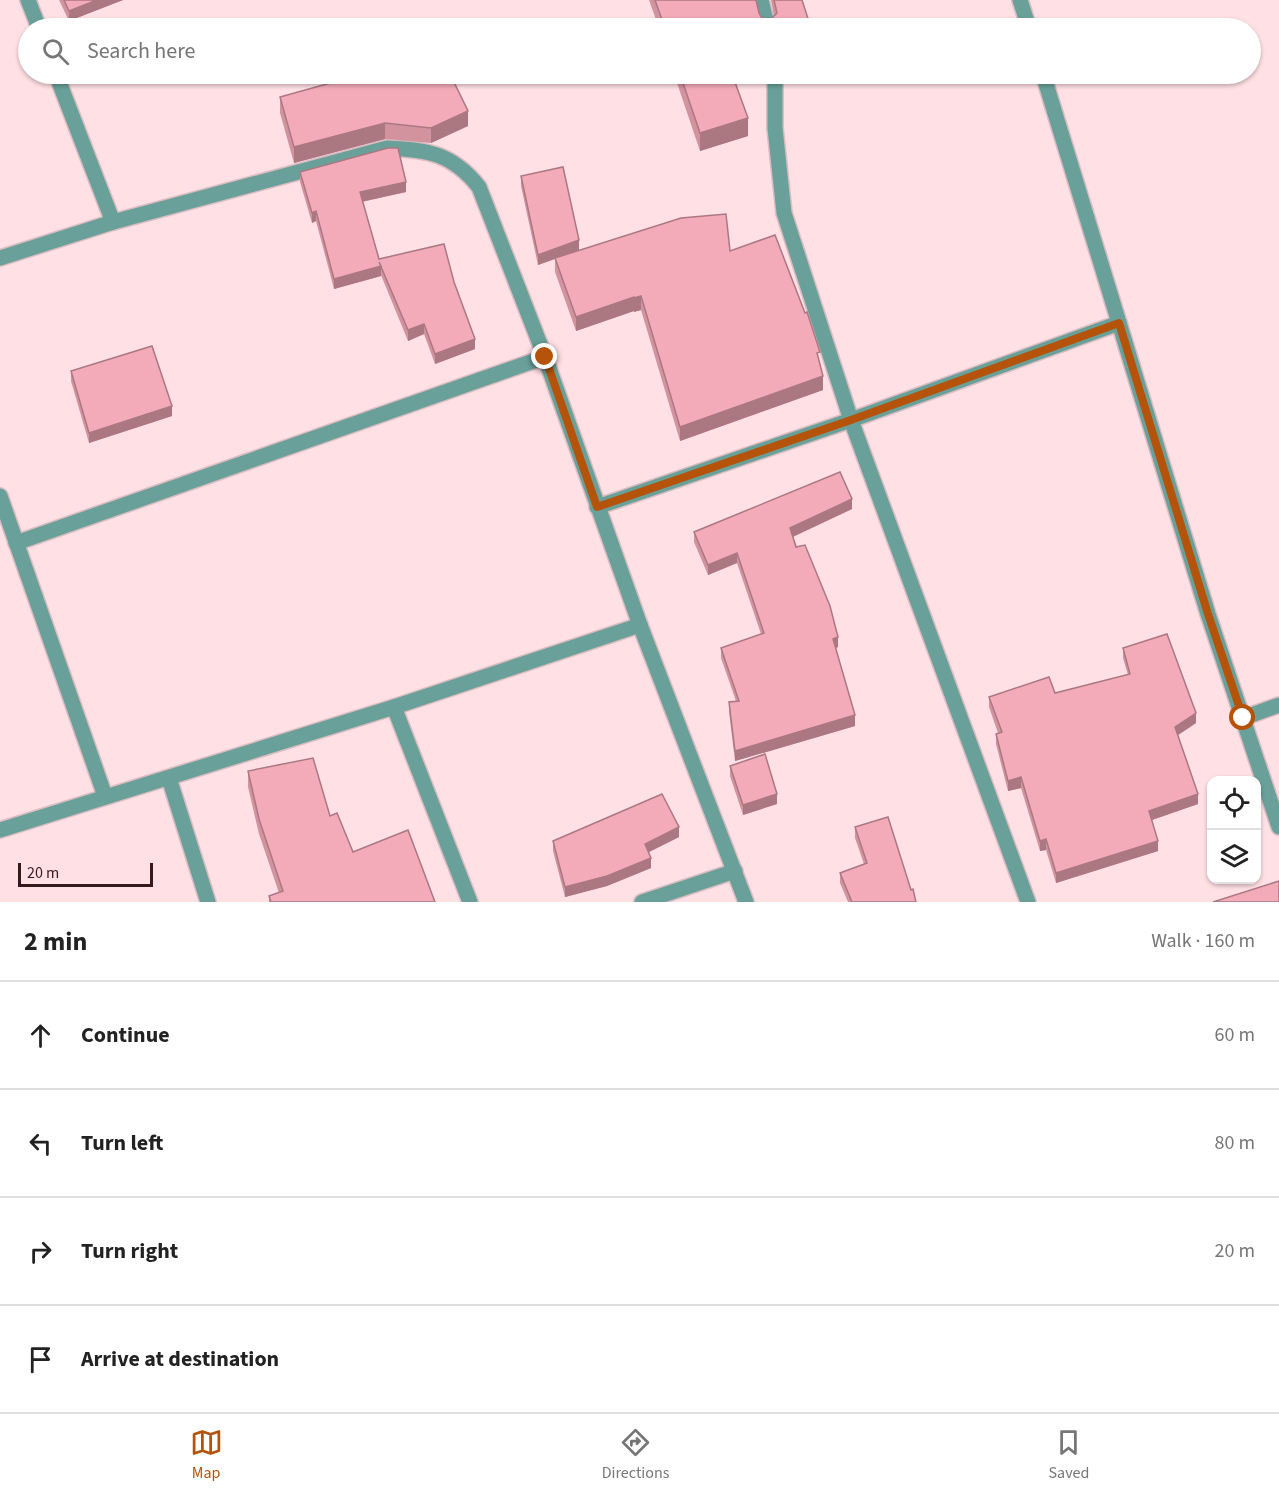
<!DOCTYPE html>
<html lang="en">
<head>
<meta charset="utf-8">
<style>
	:root { --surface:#fff; --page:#f6f6f6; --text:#222; --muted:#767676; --line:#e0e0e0; --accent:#b45309 }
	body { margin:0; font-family:"Source Sans 3",sans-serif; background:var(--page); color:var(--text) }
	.controls { position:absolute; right:18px; bottom:18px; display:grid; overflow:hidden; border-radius:12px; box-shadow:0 2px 4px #0004 }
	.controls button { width:54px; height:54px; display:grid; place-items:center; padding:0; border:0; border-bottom:2px solid var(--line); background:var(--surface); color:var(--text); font:30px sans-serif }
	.scale { position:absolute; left:18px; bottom:15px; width:135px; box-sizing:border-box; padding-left:6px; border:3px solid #34191f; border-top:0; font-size:16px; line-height:21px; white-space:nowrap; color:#34191f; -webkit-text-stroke:4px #ffe0e5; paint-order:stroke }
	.stop { position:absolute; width:18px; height:18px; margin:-14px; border:4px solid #b45309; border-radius:50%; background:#fff }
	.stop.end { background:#b45309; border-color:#fff; box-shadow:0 2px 6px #0008 }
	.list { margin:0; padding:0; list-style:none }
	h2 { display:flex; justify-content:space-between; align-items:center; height:78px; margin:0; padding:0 24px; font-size:26px }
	h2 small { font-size:20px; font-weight:400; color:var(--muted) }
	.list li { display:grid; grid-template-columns:39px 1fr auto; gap:18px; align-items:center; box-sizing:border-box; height:108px; padding:0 24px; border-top:2px solid var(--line) }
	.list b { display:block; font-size:22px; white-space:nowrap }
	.list em { font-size:20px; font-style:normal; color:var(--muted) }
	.icon { flex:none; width:33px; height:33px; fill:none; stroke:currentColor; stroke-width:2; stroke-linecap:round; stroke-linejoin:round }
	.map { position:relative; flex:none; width:1279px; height:902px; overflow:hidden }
	.search { position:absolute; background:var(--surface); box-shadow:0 2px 4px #0004; left:18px; right:18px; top:18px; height:66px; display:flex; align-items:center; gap:15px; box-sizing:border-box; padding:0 21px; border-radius:33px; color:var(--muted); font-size:22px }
	.sheet { height:510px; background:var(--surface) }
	nav { display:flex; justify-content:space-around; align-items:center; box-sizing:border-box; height:84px; border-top:2px solid var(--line); background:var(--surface); font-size:16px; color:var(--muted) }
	nav a { display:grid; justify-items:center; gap:3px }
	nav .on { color:var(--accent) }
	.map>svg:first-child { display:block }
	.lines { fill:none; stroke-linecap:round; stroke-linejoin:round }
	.street-casing { stroke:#dabcc1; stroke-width:18 }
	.street { stroke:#69a19a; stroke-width:15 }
	.wall { fill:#d2939f }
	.shaded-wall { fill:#ab7882 }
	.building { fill:#f4abb9; stroke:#ab7882; stroke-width:1.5 }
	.route { stroke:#b45309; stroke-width:8 }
</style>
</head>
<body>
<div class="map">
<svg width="1279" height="902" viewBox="0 0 1279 902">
	<rect width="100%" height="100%" fill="#ffe0e5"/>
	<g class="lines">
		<defs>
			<g id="street">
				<path d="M28 0 39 28"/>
				<path d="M761 0 768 28"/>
				<path d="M1020 0 1029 28"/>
				<path d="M56 74 113 222"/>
				<path d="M775 74V128L784 213 851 420 1028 902"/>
				<path d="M1043 74 1208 614 1279 827"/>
				<path d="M0 258 113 222 387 148C428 150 452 153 479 187L545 357 640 625"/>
				<path d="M0 496 105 796"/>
				<path d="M597 507 851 420 1119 323"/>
				<path d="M16 543 545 357"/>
				<path d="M394 707 470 902"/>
				<path d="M1243 718 1279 705"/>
				<path d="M169 778 208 902"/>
				<path d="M0 830 394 707 640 625 746 902"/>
				<path d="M642 902 735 871"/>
			</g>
		</defs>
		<use href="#street" class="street-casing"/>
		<use href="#street" class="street"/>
	</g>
	<g class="wall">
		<path d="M59 0H123L69 21Z"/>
		<path d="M649 0H756L759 13 761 17 770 20 774 16 771 0H802L811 28H659Z"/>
		<path d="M327 74H450L468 126 431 143 385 139 294 163 280 113V97L330 83Z"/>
		<path d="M674 74H732L748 136 700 151Z"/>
		<path d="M300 172 406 192 362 202 379 259 454 282 475 349 435 364 424 334 408 341 381 275V276L334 289 316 221 312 223 300 182Z"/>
		<path d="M521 176 579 250 562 256 730 251 820 363 823 390 680 441 641 310 634 312V311L576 331 555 272V259L538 265 521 186Z"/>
		<path d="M71 371 172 416 89 443 71 381Z"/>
		<path d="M852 509 793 537 838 647 836 648 855 726 735 761 729 712V702L736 701 721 658V648L761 634 737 563 708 575 694 542V532Z"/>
		<path d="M1123 648 1196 723 1178 735 1198 804 1152 820 1158 851 1056 883 1046 850 1040 851 1021 788 1008 791 996 744V734L998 733 989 707V697L1055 693 1128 675 1123 658Z"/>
		<path d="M730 766 777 804 743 815 730 776Z"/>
		<path d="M248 771 330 816 353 852 435 902H269V896L279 893 259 834 248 787Z"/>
		<path d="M855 827 911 890 916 902H848L840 883V873L864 864 855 838Z"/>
		<path d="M679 837 649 852 651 868 607 886 565 897 553 851V841Z"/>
	</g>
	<g class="shaded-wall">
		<path d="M97 0H123L69 21V11Z"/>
		<path d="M468 111V126L431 143V128Z"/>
		<path d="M748 118V136L700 151V133Z"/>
		<path d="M385 123V139L294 163V147Z"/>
		<path d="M406 182V192L360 202V192Z"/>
		<path d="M316 211V221L312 223V213Z"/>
		<path d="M579 240V250L538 265V255Z"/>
		<path d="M381 266V276L334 289V279Z"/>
		<path d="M641 296V310L634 312V298Z"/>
		<path d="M634 297V311L576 331V317Z"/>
		<path d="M424 324V334L408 341V330Z"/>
		<path d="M475 339V349L435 364V354Z"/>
		<path d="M823 376V390L680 441V427Z"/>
		<path d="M172 406V416L89 443V433Z"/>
		<path d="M852 499V509L790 538V528Z"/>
		<path d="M737 553V563L708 575V565Z"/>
		<path d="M838 637V647L833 649V639Z"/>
		<path d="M1196 713V723L1175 737V727Z"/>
		<path d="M855 715V726L735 761V751Z"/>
		<path d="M1021 777V788L1008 791V781Z"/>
		<path d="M777 794V804L743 815V805Z"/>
		<path d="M1198 794V804L1149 821V811Z"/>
		<path d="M679 827V837L645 854V844Z"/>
		<path d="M1046 839V850L1040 851V841Z"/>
		<path d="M1158 841V851L1056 883V873Z"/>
		<path d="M651 858V868L607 886 565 897V887Z"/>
	</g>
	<g class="building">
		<path d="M64 0H97L69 11Z"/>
		<path d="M655 0H756L759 13 761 17 770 20 777 13 774 0H802L811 28H665Z"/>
		<path d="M425 21 429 28H398Z"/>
		<path d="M331 74H450L468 111 431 128 385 123 294 147 280 97 334 82Z"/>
		<path d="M680 74H732L748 118 700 133Z"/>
		<path d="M388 148H398L406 182 360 192 379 259 444 244 454 282 475 339 435 354 424 324 408 330 379 262 381 266 334 279 316 211 312 213 300 172Z"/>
		<path d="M563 167 579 240 538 255 521 176Z"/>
		<path d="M726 214 730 251 775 235 805 313 807 312 820 352 817 353 823 376 680 427 641 296 634 298V297L576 317 555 258 681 218Z"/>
		<path d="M152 346 172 406 89 433 71 371Z"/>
		<path d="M840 472 852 499 790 528 796 547 805 545 830 606 838 637 833 639 855 715 735 751 729 702 739 701 721 648 764 633 737 553 708 565 694 532Z"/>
		<path d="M1167 634 1196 713 1175 727 1198 794 1149 811 1158 841 1056 873 1046 839 1040 841 1021 777 1008 781 996 734 1002 732 989 697 1049 677 1055 693 1130 674 1123 648Z"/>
		<path d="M765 754 777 794 743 805 730 766Z"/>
		<path d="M313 758 330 816 337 813 353 852 408 830 435 902H271L269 896 283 891 259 819 248 771Z"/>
		<path d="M662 794 679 827 645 844 651 858 607 876 565 887 553 841Z"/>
		<path d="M888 817 911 890 913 889 916 902H852L840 873 867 863 855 827Z"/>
		<path d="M1279 881V902H1213Z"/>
	</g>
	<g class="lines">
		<path class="route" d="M545 357 597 507 851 420 1119 323 1208 614 1243 718"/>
	</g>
</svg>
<div class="controls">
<button><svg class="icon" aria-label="locate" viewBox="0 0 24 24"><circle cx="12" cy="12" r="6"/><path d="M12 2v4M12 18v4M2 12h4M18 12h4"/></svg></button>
<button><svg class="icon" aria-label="layers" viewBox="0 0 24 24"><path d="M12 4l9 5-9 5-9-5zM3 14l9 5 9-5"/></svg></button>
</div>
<div class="scale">20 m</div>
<div class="stop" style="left:1243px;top:718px"></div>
<div class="stop end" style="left:545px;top:357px"></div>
<div class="search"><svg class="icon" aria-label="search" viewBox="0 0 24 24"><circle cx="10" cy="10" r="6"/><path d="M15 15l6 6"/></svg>Search here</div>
</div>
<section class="sheet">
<h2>2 min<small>Walk · 160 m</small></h2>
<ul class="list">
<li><svg class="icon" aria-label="ahead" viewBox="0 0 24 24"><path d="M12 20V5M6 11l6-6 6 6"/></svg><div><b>Continue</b></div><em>60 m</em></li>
<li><svg class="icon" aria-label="left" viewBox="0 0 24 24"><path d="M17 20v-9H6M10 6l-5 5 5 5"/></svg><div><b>Turn left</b></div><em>80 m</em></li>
<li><svg class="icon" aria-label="right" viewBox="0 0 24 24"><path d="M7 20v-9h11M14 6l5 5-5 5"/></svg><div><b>Turn right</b></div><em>20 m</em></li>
<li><svg class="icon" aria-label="arrive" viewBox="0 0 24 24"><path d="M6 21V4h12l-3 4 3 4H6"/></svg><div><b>Arrive at destination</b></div></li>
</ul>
</section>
<nav>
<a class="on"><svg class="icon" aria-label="map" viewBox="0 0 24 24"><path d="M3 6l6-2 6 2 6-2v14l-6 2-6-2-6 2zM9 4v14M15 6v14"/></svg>Map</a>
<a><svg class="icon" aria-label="directions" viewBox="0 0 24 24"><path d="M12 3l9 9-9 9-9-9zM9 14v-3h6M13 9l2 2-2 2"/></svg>Directions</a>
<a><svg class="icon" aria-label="saved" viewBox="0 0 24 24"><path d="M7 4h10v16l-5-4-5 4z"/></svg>Saved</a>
</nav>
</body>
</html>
